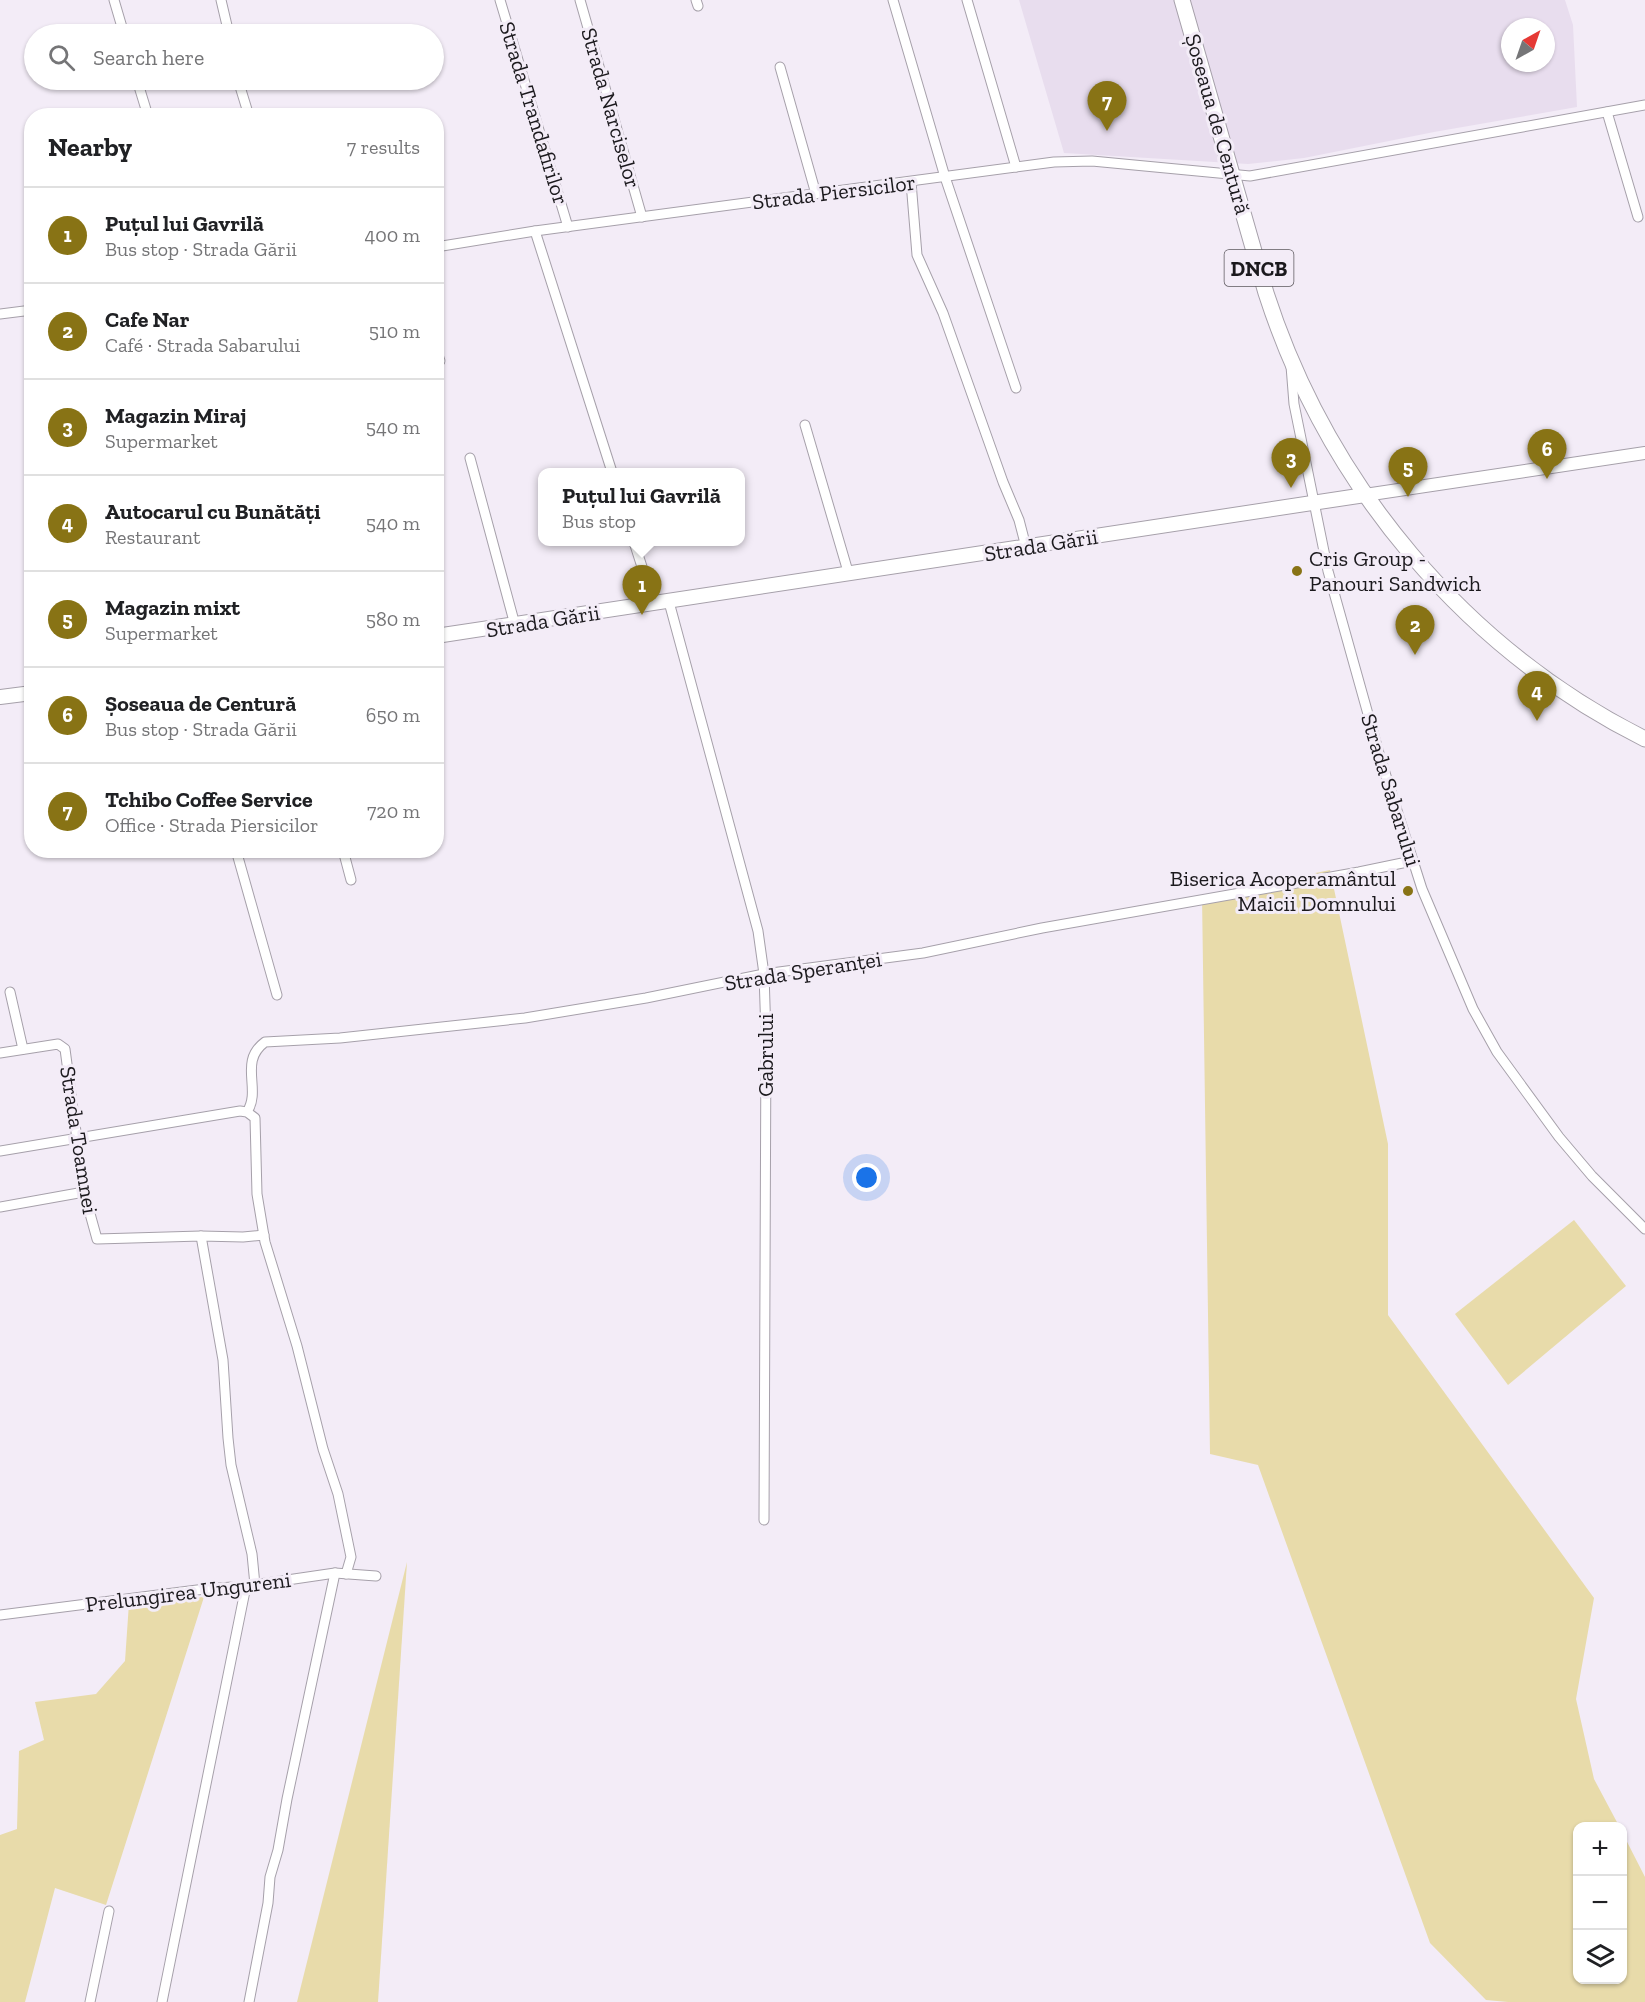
<!DOCTYPE html>
<html lang="en">
<head>
<meta charset="utf-8">
<style>
	:root { --surface:#fff; --page:#f6f6f6; --text:#202124; --muted:#757577; --line:#e0e0e0; --accent:#887315 }
	body { margin:0; font-family:"Zilla Slab",serif; background:var(--page); color:var(--text) }
	.controls { position:absolute; right:18px; bottom:18px; display:grid; overflow:hidden; border-radius:12px; box-shadow:0 2px 4px #0004 }
	.controls button { width:54px; height:54px; display:grid; place-items:center; padding:0; border:0; border-bottom:2px solid var(--line); background:var(--surface); color:var(--text); font:30px sans-serif }
	.compass { position:absolute; left:1501px; top:18px; width:54px; height:54px; border-radius:50%; background:var(--surface); box-shadow:0 2px 4px #0004; rotate:40deg }
	.you { position:absolute; left:867px; top:1178px; width:21px; height:21px; margin:-15px; border:4px solid #fff; border-radius:50%; background:#1a73e8; box-shadow:0 0 0 9px #1a73e833 }
	.badge { display:grid; place-items:center; width:39px; height:39px; border-radius:50%; background:var(--accent); color:#fff; font-size:20px; font-weight:700 }
	.pin { position:absolute; translate:-50% -50px; filter:drop-shadow(0 2px 3px #0008) }
	.pin::after { content:''; position:absolute; top:32px; width:21px; height:18px; background:inherit; clip-path:polygon(0 0,100% 0,50% 100%) }
	.popup { position:absolute; left:538px; top:468px; width:207px; height:78px; box-sizing:border-box; display:grid; place-content:center; border-radius:12px; background:var(--surface); filter:drop-shadow(0 2px 4px #0005); font-size:20px; white-space:nowrap; color:var(--muted) }
	.popup b { font-size:22px; color:var(--text) }
	.popup::after { content:''; position:absolute; left:50%; top:100%; margin-left:-12px; border:12px solid transparent; border-top-color:var(--surface) }
	.list { margin:0; padding:0; list-style:none }
	h2 { display:flex; justify-content:space-between; align-items:center; height:78px; margin:0; padding:0 24px; font-size:26px }
	h2 small { font-size:20px; font-weight:400; color:var(--muted) }
	.list li { display:grid; grid-template-columns:39px 1fr auto; gap:18px; align-items:center; box-sizing:border-box; height:96px; padding:0 24px; border-top:2px solid var(--line) }
	.list b { display:block; font-size:22px; white-space:nowrap }
	.list p { margin:0; font-size:20px; white-space:nowrap; color:var(--muted) }
	.list em { font-size:20px; font-style:normal; color:var(--muted) }
	.icon { flex:none; width:33px; height:33px; fill:none; stroke:currentColor; stroke-width:2; stroke-linecap:round; stroke-linejoin:round }
	.map { position:relative; flex:none; width:1645px; height:2002px; overflow:hidden }
	.search { position:absolute; background:var(--surface); box-shadow:0 2px 4px #0004; left:24px; top:24px; width:420px; height:66px; display:flex; align-items:center; gap:15px; box-sizing:border-box; padding:0 21px; border-radius:33px; color:var(--muted); font-size:22px }
	.panel { position:absolute; background:var(--surface); box-shadow:0 2px 4px #0004; left:24px; top:108px; width:420px; height:750px; border-radius:24px }
	.map>svg:first-child { display:block }
	.built { fill:#e8ddee; fill-rule:evenodd }
	.green { fill:#e8dbaa }
	.lines { fill:none; stroke-linecap:round; stroke-linejoin:round }
	.minor-casing { stroke:#a6a0aa; stroke-width:11 }
	.tertiary-casing { stroke:#a6a0aa; stroke-width:14 }
	.secondary-casing { stroke:#a6a0aa; stroke-width:16 }
	.primary-casing { stroke:#a6a0aa; stroke-width:17 }
	.minor { stroke:#fff; stroke-width:9 }
	.tertiary { stroke:#fff; stroke-width:12 }
	.secondary { stroke:#fff; stroke-width:14 }
	.primary { stroke:#fff; stroke-width:15 }
	.poi-dot { fill:#887315; stroke:#f3ecf7; stroke-width:2 }
	.labels { text-anchor:middle; dominant-baseline:central; stroke-width:6; stroke-linejoin:round; paint-order:stroke }
	.shield { fill:#f3ecf7; stroke:#5c585e; stroke-width:1.5 }
	.shield-label { font-size:21px; font-weight:bold; fill:#1b191d }
	.street-label { font-size:22px; fill:#1b191d; stroke:#f3ecf7 }
	.poi-label { font-size:22px; fill:#1b191d; stroke:#f3ecf7; text-anchor:start }
</style>
</head>
<body>
<div class="map">
<svg width="1645" height="2002" viewBox="0 0 1645 2002">
	<rect width="100%" height="100%" fill="#f3ecf7"/>
	<path class="built" d="M1019 0H1565L1573 25 1577 107 1434 132 1304 158 1248 164 1064 153ZM1510 27H1546V63H1510Z"/>
	<g class="green">
		<path d="M1330 870 1388 1144V1315L1594 1598 1576 1699 1594 1779 1619 1826H1578V1980H1622L1623 1834 1645 1877V2002H1508L1486 2000 1430 1943 1258 1465 1210 1454 1202 896Z"/>
		<path d="M1574 1220 1626 1286 1508 1385 1455 1314Z"/>
		<path d="M407 1562 378 2002H297Z"/>
		<path d="M204 1597 106 1905 55 1888 25 2002H0V1835L17 1829 19 1751 44 1740 35 1702 96 1694 125 1661 129 1603Z"/>
	</g>
	<g class="lines">
		<defs>
			<g id="minor">
				<path d="M114 0 124 34"/>
				<path d="M221 0 229 34"/>
				<path d="M500 0 568 227"/>
				<path d="M580 0 642 217"/>
				<path d="M696 0 698 6"/>
				<path d="M893 0 945 177 1016 388"/>
				<path d="M967 0 1016 167"/>
				<path d="M780 67 816 194"/>
				<path d="M137 80 148 116"/>
				<path d="M238 80 249 116"/>
				<path d="M1607 112 1638 217"/>
				<path d="M911 182 917 255 943 313 1003 482 1019 520 1026 547"/>
				<path d="M535 231 612 472"/>
				<path d="M436 247 535 231 1054 162 1092 161 1250 176 1645 105"/>
				<path d="M0 314 32 310"/>
				<path d="M436 349 440 361"/>
				<path d="M1291 366 1294 404 1328 571 1380 757 1422 889 1473 1009 1497 1052 1559 1137 1592 1176 1645 1229"/>
				<path d="M805 425 849 575"/>
				<path d="M470 458 515 625"/>
				<path d="M634 542 654 604"/>
				<path d="M669 602 758 931 764 974 766 1035 764 1520"/>
				<path d="M236 850 277 995"/>
				<path d="M343 850 351 880"/>
				<path d="M10 992 23 1049"/>
				<path d="M0 1053 58 1044 65 1049 84 1192 97 1239 201 1236 243 1237 264 1235"/>
				<path d="M247 1112C262 1089 238 1062 265 1042L340 1038 525 1018 646 998 764 974 923 953 1042 928 1359 872 1412 861"/>
				<path d="M0 1151 240 1111 247 1112 255 1118 257 1194 265 1242 297 1346 323 1449 338 1494 351 1557 346 1574"/>
				<path d="M0 1207 84 1192"/>
				<path d="M201 1236 223 1360 228 1438 231 1465 252 1554 255 1585"/>
				<path d="M0 1615 205 1589 246 1586 335 1573 376 1576"/>
				<path d="M90 2002 109 1911"/>
				<path d="M162 2002 246 1586"/>
				<path d="M249 2002 268 1903 270 1877 278 1850 287 1799 335 1573"/>
			</g>
			<path id="tertiary" d="M1365 495 1645 453"/>
			<g id="secondary">
				<path d="M436 636 1365 495"/>
				<path d="M0 697 32 693"/>
			</g>
			<path id="primary" d="M1182 0 1266 293C1328 485 1464 648 1645 739"/>
		</defs>
		<use href="#minor" class="minor-casing"/>
		<use href="#tertiary" class="tertiary-casing"/>
		<use href="#secondary" class="secondary-casing"/>
		<use href="#primary" class="primary-casing"/>
		<use href="#minor" class="minor"/>
		<use href="#tertiary" class="tertiary"/>
		<use href="#secondary" class="secondary"/>
		<use href="#primary" class="primary"/>
	</g>
	<g class="poi-dot">
		<circle cx="1297" cy="571" r="6"/>
		<circle cx="1408" cy="891" r="6"/>
	</g>
	<g class="labels">
		<rect class="shield" x="1224.5" y="250" width="69" height="36" rx="4.5"/>
		<g class="shield-label">
			<text x="1259" y="268">DNCB</text>
		</g>
		<g class="street-label">
			<text transform="translate(611 108) rotate(74)">Strada Narciselor</text>
			<text transform="translate(534 113) rotate(73)">Strada Trandafirilor</text>
			<text transform="translate(1218 124) rotate(74)">Șoseaua de Centură</text>
			<text transform="translate(834 192) rotate(-7)">Strada Piersicilor</text>
			<text transform="translate(1041 545) rotate(-9)">Strada Gării</text>
			<text transform="translate(543 621) rotate(-9)">Strada Gării</text>
			<text transform="translate(1391 790) rotate(73)">Strada Sabarului</text>
			<text transform="translate(803 971) rotate(-9)">Strada Speranței</text>
			<text transform="translate(765 1055) rotate(-90)">Gabrului</text>
			<text transform="translate(79 1140) rotate(81)">Strada Toamnei</text>
			<text transform="translate(188 1592) rotate(-7)">Prelungirea Ungureni</text>
		</g>
		<g class="poi-label">
			<text x="1309" y="558">Cris Group -<tspan x="1309" dy="25">Panouri Sandwich</tspan></text>
			<text x="1396" y="878" text-anchor="end">Biserica Acoperamântul<tspan x="1396" dy="25">Maicii Domnului</tspan></text>
		</g>
	</g>
</svg>
<div class="controls">
<button>+</button>
<button>−</button>
<button><svg class="icon" aria-label="layers" viewBox="0 0 24 24"><path d="M12 4l9 5-9 5-9-5zM3 14l9 5 9-5"/></svg></button>
</div>
<svg class="compass" viewBox="-18 -18 36 36"><path d="M0-13l5 13h-10z" fill="#e53935"/><path d="M0 13l5-13h-10z" fill="#757577"/></svg>
<div class="you"></div>
<div class="pin badge" style="left:642px;top:615px">1</div>
<div class="popup"><b>Puțul lui Gavrilă</b>Bus stop</div>
<div class="pin badge" style="left:1415px;top:655px">2</div>
<div class="pin badge" style="left:1291px;top:488px">3</div>
<div class="pin badge" style="left:1537px;top:721px">4</div>
<div class="pin badge" style="left:1408px;top:497px">5</div>
<div class="pin badge" style="left:1547px;top:479px">6</div>
<div class="pin badge" style="left:1107px;top:131px">7</div>
<div class="search"><svg class="icon" aria-label="search" viewBox="0 0 24 24"><circle cx="10" cy="10" r="6"/><path d="M15 15l6 6"/></svg>Search here</div>
<section class="panel">
<h2>Nearby<small>7 results</small></h2>
<ul class="list">
<li><span class="badge">1</span><div><b>Puțul lui Gavrilă</b><p>Bus stop · Strada Gării</p></div><em>400 m</em></li>
<li><span class="badge">2</span><div><b>Cafe Nar</b><p>Café · Strada Sabarului</p></div><em>510 m</em></li>
<li><span class="badge">3</span><div><b>Magazin Miraj</b><p>Supermarket</p></div><em>540 m</em></li>
<li><span class="badge">4</span><div><b>Autocarul cu Bunătăți</b><p>Restaurant</p></div><em>540 m</em></li>
<li><span class="badge">5</span><div><b>Magazin mixt</b><p>Supermarket</p></div><em>580 m</em></li>
<li><span class="badge">6</span><div><b>Șoseaua de Centură</b><p>Bus stop · Strada Gării</p></div><em>650 m</em></li>
<li><span class="badge">7</span><div><b>Tchibo Coffee Service</b><p>Office · Strada Piersicilor</p></div><em>720 m</em></li>
</ul>
</section>
</div>
</body>
</html>
